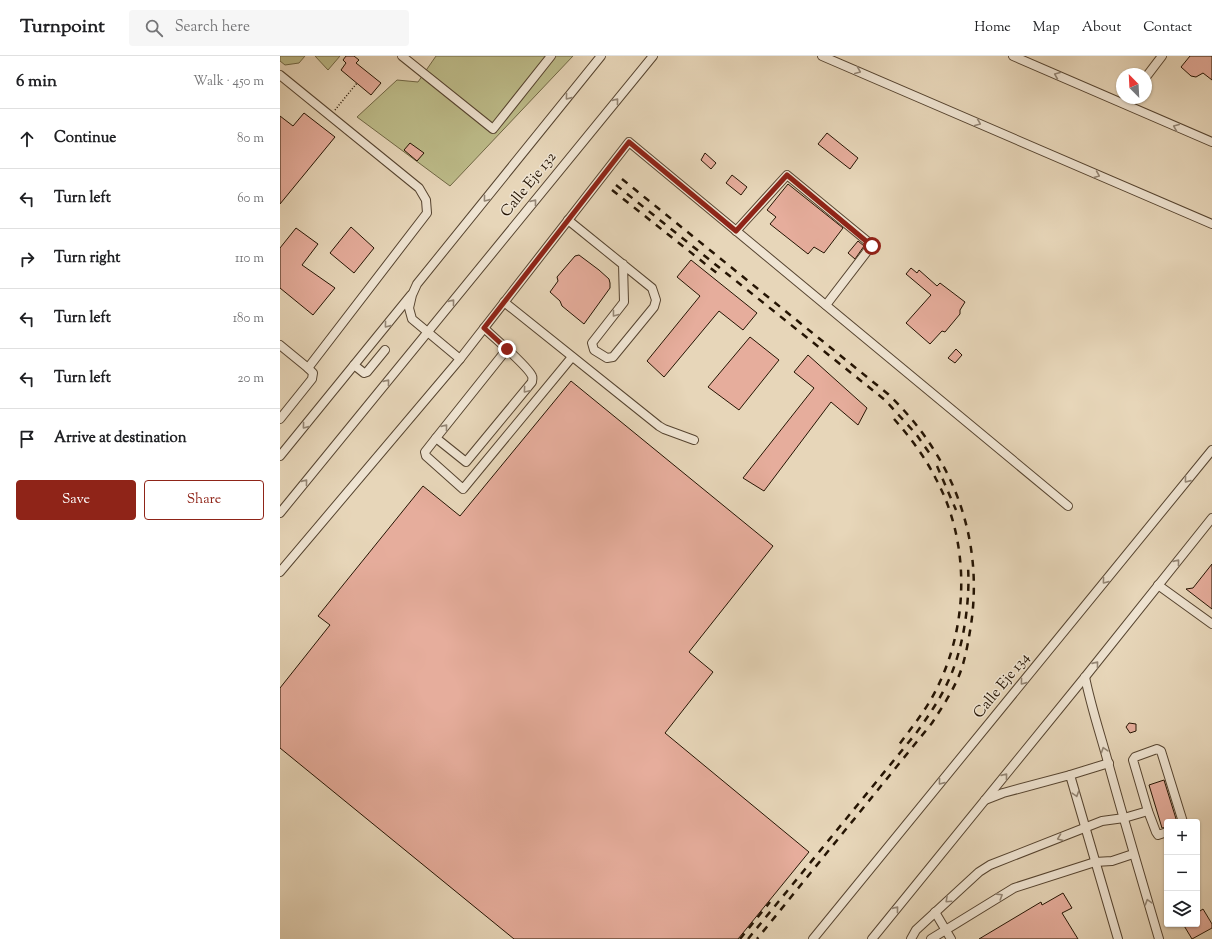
<!DOCTYPE html>
<html lang="en">
<head>
<meta charset="utf-8">
<style>
	:root { --surface:#fff; --page:#f6f6f6; --text:#202124; --muted:#757577; --line:#e0e0e0; --accent:#8f2418 }
	body { margin:0; font-family:"Sorts Mill Goudy",serif; background:var(--page); color:var(--text) }
	.controls { position:absolute; right:12px; bottom:12px; display:grid; overflow:hidden; border-radius:4px; box-shadow:0 1px 3px #0004 }
	.controls button { width:36px; height:36px; display:grid; place-items:center; padding:0; border:0; border-bottom:1px solid var(--line); background:var(--surface); color:var(--text); font:20px sans-serif }
	.compass { position:absolute; left:836px; top:12px; width:36px; height:36px; border-radius:50%; background:var(--surface); box-shadow:0 1px 3px #0004; rotate:336deg }
	.stop { position:absolute; width:12px; height:12px; margin:-9px; border:3px solid #8f2418; border-radius:50%; background:#fff }
	.stop.end { background:#8f2418; border-color:#fff; box-shadow:0 1px 4px #0008 }
	.list { margin:0; padding:0; list-style:none }
	h2 { display:flex; justify-content:space-between; align-items:center; height:52px; margin:0; padding:0 16px; font-size:17px }
	h2 small { font-size:13px; font-weight:400; color:var(--muted) }
	.list li { display:grid; grid-template-columns:26px 1fr auto; gap:12px; align-items:center; box-sizing:border-box; height:60px; padding:0 16px; border-top:1px solid var(--line) }
	.list b { display:block; font-size:15px; white-space:nowrap }
	.list em { font-size:13px; font-style:normal; color:var(--muted) }
	.actions { display:flex; gap:8px; padding:12px 16px }
	.actions a { flex:1; padding:9px 0; border:1px solid var(--accent); border-radius:4px; text-align:center; font-size:14px; color:var(--accent) }
	.actions .main { background:var(--accent); color:#fff }
	.icon { flex:none; width:22px; height:22px; fill:none; stroke:currentColor; stroke-width:2; stroke-linecap:round; stroke-linejoin:round }
	.map { position:relative; flex:none; width:932px; height:883px; overflow:hidden }
	header { display:flex; align-items:center; gap:24px; box-sizing:border-box; height:56px; padding:0 20px; background:var(--surface); border-bottom:1px solid var(--line) }
	header strong { font-size:19px }
	nav { display:flex; gap:22px; margin-inline-start:auto; font-size:14px }
	.search { width:280px; height:36px; background:var(--page); display:flex; align-items:center; gap:10px; box-sizing:border-box; padding:0 14px; border-radius:4px; color:var(--muted); font-size:15px }
	main { display:flex }
	aside { flex:1; background:var(--surface) }
	.map>svg:first-child { display:block }
	.green { fill:#bdbc8a; stroke:#716846 }
	.building { fill:#e6ad9c; stroke:#251403 }
	.lines { fill:none; stroke-linecap:round; stroke-linejoin:round }
	.minor-casing { stroke:#564430; stroke-width:10 }
	.path { stroke:#251403; stroke-width:1.5; stroke-dasharray:1 2; stroke-linecap:butt }
	.minor { stroke:#efe4d2; stroke-width:8 }
	.rail { stroke:#251403; stroke-width:2.5; stroke-dasharray:7 7; stroke-linecap:butt }
	.oneway { stroke:#948675 }
	.route { stroke:#8f2418; stroke-width:5 }
	.labels { text-anchor:middle; dominant-baseline:central; stroke-width:3; stroke-linejoin:round; paint-order:stroke }
	.street-label { font-size:15px; fill:#251403; stroke:#efe4d2 }
</style>
</head>
<body>
<header>
<strong>Turnpoint</strong>
<div class="search"><svg class="icon" aria-label="search" viewBox="0 0 24 24"><circle cx="10" cy="10" r="6"/><path d="M15 15l6 6"/></svg>Search here</div>
<nav><a>Home</a><a>Map</a><a>About</a><a>Contact</a></nav>
</header>
<main>
<aside>
<h2>6 min<small>Walk · 450 m</small></h2>
<ul class="list">
<li><svg class="icon" aria-label="ahead" viewBox="0 0 24 24"><path d="M12 20V5M6 11l6-6 6 6"/></svg><div><b>Continue</b></div><em>80 m</em></li>
<li><svg class="icon" aria-label="left" viewBox="0 0 24 24"><path d="M17 20v-9H6M10 6l-5 5 5 5"/></svg><div><b>Turn left</b></div><em>60 m</em></li>
<li><svg class="icon" aria-label="right" viewBox="0 0 24 24"><path d="M7 20v-9h11M14 6l5 5-5 5"/></svg><div><b>Turn right</b></div><em>110 m</em></li>
<li><svg class="icon" aria-label="left" viewBox="0 0 24 24"><path d="M17 20v-9H6M10 6l-5 5 5 5"/></svg><div><b>Turn left</b></div><em>180 m</em></li>
<li><svg class="icon" aria-label="left" viewBox="0 0 24 24"><path d="M17 20v-9H6M10 6l-5 5 5 5"/></svg><div><b>Turn left</b></div><em>20 m</em></li>
<li><svg class="icon" aria-label="arrive" viewBox="0 0 24 24"><path d="M6 21V4h12l-3 4 3 4H6"/></svg><div><b>Arrive at destination</b></div></li>
</ul>
<div class="actions"><a class="main">Save</a><a>Share</a></div>
</aside>
<div class="map">
<svg width="932" height="883" viewBox="0 0 932 883">
	<rect width="100%" height="100%" fill="#e7d6b9"/>
	<filter id="stains"><feTurbulence type="fractalNoise" baseFrequency=".005" numOctaves="4"/><feColorMatrix values="0 0 0 0 .2 0 0 0 0 .09 0 0 0 0 .02 0 0 0 .5 -.17"/></filter>
	<radialGradient id="worn" r=".72"><stop offset=".6" stop-color="#630" stop-opacity="0"/><stop offset="1" stop-color="#630" stop-opacity=".3"/></radialGradient>
	<g class="green">
		<path d="M0 0H25L19 7 5 9 0 5Z"/>
		<path d="M35 0H60L48 14Z"/>
		<path d="M156 0H293L170 130 77 61 117 24 138 26Z"/>
	</g>
	<g class="building">
		<path d="M66 0H74L79 4 76 7 101 27 91 39 61 14 66 7 63 4Z"/>
		<path d="M910 0H932V24L923 17 916 21 911 20 901 11Z"/>
		<path d="M24 57 55 81 0 148V60L13 70Z"/>
		<path d="M547 77 578 102 570 113 538 88Z"/>
		<path d="M130 87 144 97 137 105 124 94Z"/>
		<path d="M425 97 436 107 431 113 421 104Z"/>
		<path d="M452 119 467 131 461 139 446 127Z"/>
		<path d="M508 128 563 172 544 197 534 191 528 198 490 168 496 161 487 154Z"/>
		<path d="M71 171 94 192 74 217 50 197Z"/>
		<path d="M16 172 38 188 22 209 55 232 33 259 0 232V192Z"/>
		<path d="M578 185 584 190 575 203 568 197Z"/>
		<path d="M299 199 319 214 329 223 330 227V232L304 268 282 250 280 245 270 236 278 225 277 221 295 200Z"/>
		<path d="M411 204 477 257 463 274 439 255 384 321 367 305 420 240 397 221Z"/>
		<path d="M631 212 637 217 639 214 657 230 660 227 685 246 680 254V258L665 276 662 275 650 288 626 267 651 239 626 218Z"/>
		<path d="M470 281 499 304 459 354 428 331Z"/>
		<path d="M676 293 682 299 675 307 668 302Z"/>
		<path d="M528 299 587 352 578 369 551 346 484 435 463 422 534 332 514 316Z"/>
		<path d="M291 325 493 490 409 596 433 616 385 677 529 796 458 883H234L0 692V632L50 569 38 560 143 430 180 460Z"/>
		<path d="M932 508V553L906 533 913 532Z"/>
		<path d="M849 667 856 668V675L850 677 846 671Z"/>
		<path d="M884 724 897 766H887V771L882 772 869 729Z"/>
		<path d="M783 837 792 852 782 857 798 883H699L761 846 762 849Z"/>
		<path d="M923 853 932 868V872L912 883 903 868H917V857Z"/>
	</g>
	<g class="lines">
		<defs>
			<g id="minor">
				<path d="M122 0 213 73 271 0"/>
				<path d="M321 0 137 228 132 239 129 252 132 263 180 303 349 86 788 450"/>
				<path d="M542 0 932 168"/>
				<path d="M733 0 932 86"/>
				<path d="M0 19 139 132 146 144 147 157 28 312 0 289"/>
				<path d="M866 21 882 0"/>
				<path d="M288 164 372 232 376 244 374 251 333 301 327 302 314 294 312 287 344 246 343 208"/>
				<path d="M456 175 507 119 592 189 546 249"/>
				<path d="M224 246 379 370 384 373 414 384"/>
				<path d="M204 272C213 281 248 310 252 320 253 322 252 324 252 326L186 406 156 382 227 293"/>
				<path d="M74 309 84 317 87 316 105 294"/>
				<path d="M0 363 32 323 33 317 28 312"/>
				<path d="M156 382 145 396 146 400 183 433 292 301"/>
				<path d="M0 400 131 239"/>
				<path d="M0 457 373 0"/>
				<path d="M0 516 180 303"/>
				<path d="M878 529 932 568"/>
				<path d="M805 621C811 651 821 680 829 710 845 768 862 825 879 883"/>
				<path d="M790 719 829 707"/>
				<path d="M705 744 723 737 790 719 838 883"/>
				<path d="M887 776 878 779 876 776 868 755 853 704 855 701 877 693 881 695 903 766"/>
				<path d="M655 856 671 883"/>
				<path d="M533 883 932 394"/>
				<path d="M592 883 805 621 932 462"/>
				<path d="M631 883 636 874 699 816 710 809 822 765 844 762 868 755"/>
				<path d="M651 883 734 832 815 806 832 805 853 798"/>
			</g>
		</defs>
		<use href="#minor" class="minor-casing"/>
		<path class="path" d="M55 54 77 27"/>
		<use href="#minor" class="minor"/>
		<g class="rail">
			<path d="M342 123 608 338C672 399 704 481 691 569 688 587 685 606 678 622 671 638 661 653 652 667L477 883"/>
			<path d="M336 129 605 344 636 378 650 398"/>
			<path d="M332 134 438 218"/>
			<path d="M614 363C630 381 645 401 656 423 690 486 689 568 657 632 647 653 632 671 618 690"/>
			<path d="M657 410 676 454"/>
			<path d="M460 883 490 846"/>
			<path d="M468 883 637 676C652 655 667 633 675 608 685 580 690 540 688 511"/>
		</g>
	</g>
	<defs><path id="oneway-chevron" d="M-2-3.5L2.5 0L-2 3.5" fill="none" stroke-width="1.6" stroke-linecap="round" stroke-linejoin="round"/></defs>
	<g class="oneway">
		<use href="#oneway-chevron" transform="translate(578 15) rotate(23)"/>
		<use href="#oneway-chevron" transform="translate(777 19) rotate(-157)"/>
		<use href="#oneway-chevron" transform="translate(288 41) rotate(129)"/>
		<use href="#oneway-chevron" transform="translate(336 45) rotate(-51)"/>
		<use href="#oneway-chevron" transform="translate(698 67) rotate(23)"/>
		<use href="#oneway-chevron" transform="translate(896 71) rotate(-157)"/>
		<use href="#oneway-chevron" transform="translate(817 119) rotate(23)"/>
		<use href="#oneway-chevron" transform="translate(206 143) rotate(129)"/>
		<use href="#oneway-chevron" transform="translate(254 146) rotate(-51)"/>
		<use href="#oneway-chevron" transform="translate(172 246) rotate(-51)"/>
		<use href="#oneway-chevron" transform="translate(335 258) rotate(128)"/>
		<use href="#oneway-chevron" transform="translate(107 269) rotate(129)"/>
		<use href="#oneway-chevron" transform="translate(107 326) rotate(-51)"/>
		<use href="#oneway-chevron" transform="translate(246 334) rotate(130)"/>
		<use href="#oneway-chevron" transform="translate(25 370) rotate(129)"/>
		<use href="#oneway-chevron" transform="translate(165 371) rotate(-51)"/>
		<use href="#oneway-chevron" transform="translate(907 424) rotate(129)"/>
		<use href="#oneway-chevron" transform="translate(25 426) rotate(-51)"/>
		<use href="#oneway-chevron" transform="translate(897 506) rotate(-51)"/>
		<use href="#oneway-chevron" transform="translate(825 525) rotate(129)"/>
		<use href="#oneway-chevron" transform="translate(816 608) rotate(-51)"/>
		<use href="#oneway-chevron" transform="translate(743 626) rotate(129)"/>
		<use href="#oneway-chevron" transform="translate(824 694) rotate(-108)"/>
		<use href="#oneway-chevron" transform="translate(725 720) rotate(-51)"/>
		<use href="#oneway-chevron" transform="translate(661 726) rotate(129)"/>
		<use href="#oneway-chevron" transform="translate(796 738) rotate(73)"/>
		<use href="#oneway-chevron" transform="translate(780 782) rotate(159)"/>
		<use href="#oneway-chevron" transform="translate(720 840) rotate(-32)"/>
		<use href="#oneway-chevron" transform="translate(668 844) rotate(137)"/>
		<use href="#oneway-chevron" transform="translate(868 846) rotate(-107)"/>
		<use href="#oneway-chevron" transform="translate(616 853) rotate(-51)"/>
	</g>
	<g class="lines">
		<path class="route" d="M227 293 204 272 349 86 456 175 507 119 592 190"/>
	</g>
	<g class="labels">
		<g class="street-label">
			<text transform="translate(249 129) rotate(-51)">Calle Eje 132</text>
			<text transform="translate(722 630) rotate(-51)">Calle Eje 134</text>
		</g>
	</g>
	<rect width="100%" height="100%" filter="url(#stains)"/>
	<rect width="100%" height="100%" fill="url(#worn)"/>
</svg>
<div class="controls">
<button>+</button>
<button>−</button>
<button><svg class="icon" aria-label="layers" viewBox="0 0 24 24"><path d="M12 4l9 5-9 5-9-5zM3 14l9 5 9-5"/></svg></button>
</div>
<svg class="compass" viewBox="-18 -18 36 36"><path d="M0-13l5 13h-10z" fill="#e53935"/><path d="M0 13l5-13h-10z" fill="#757577"/></svg>
<div class="stop" style="left:592px;top:190px"></div>
<div class="stop end" style="left:227px;top:293px"></div>
</div>
</main>
</body>
</html>
